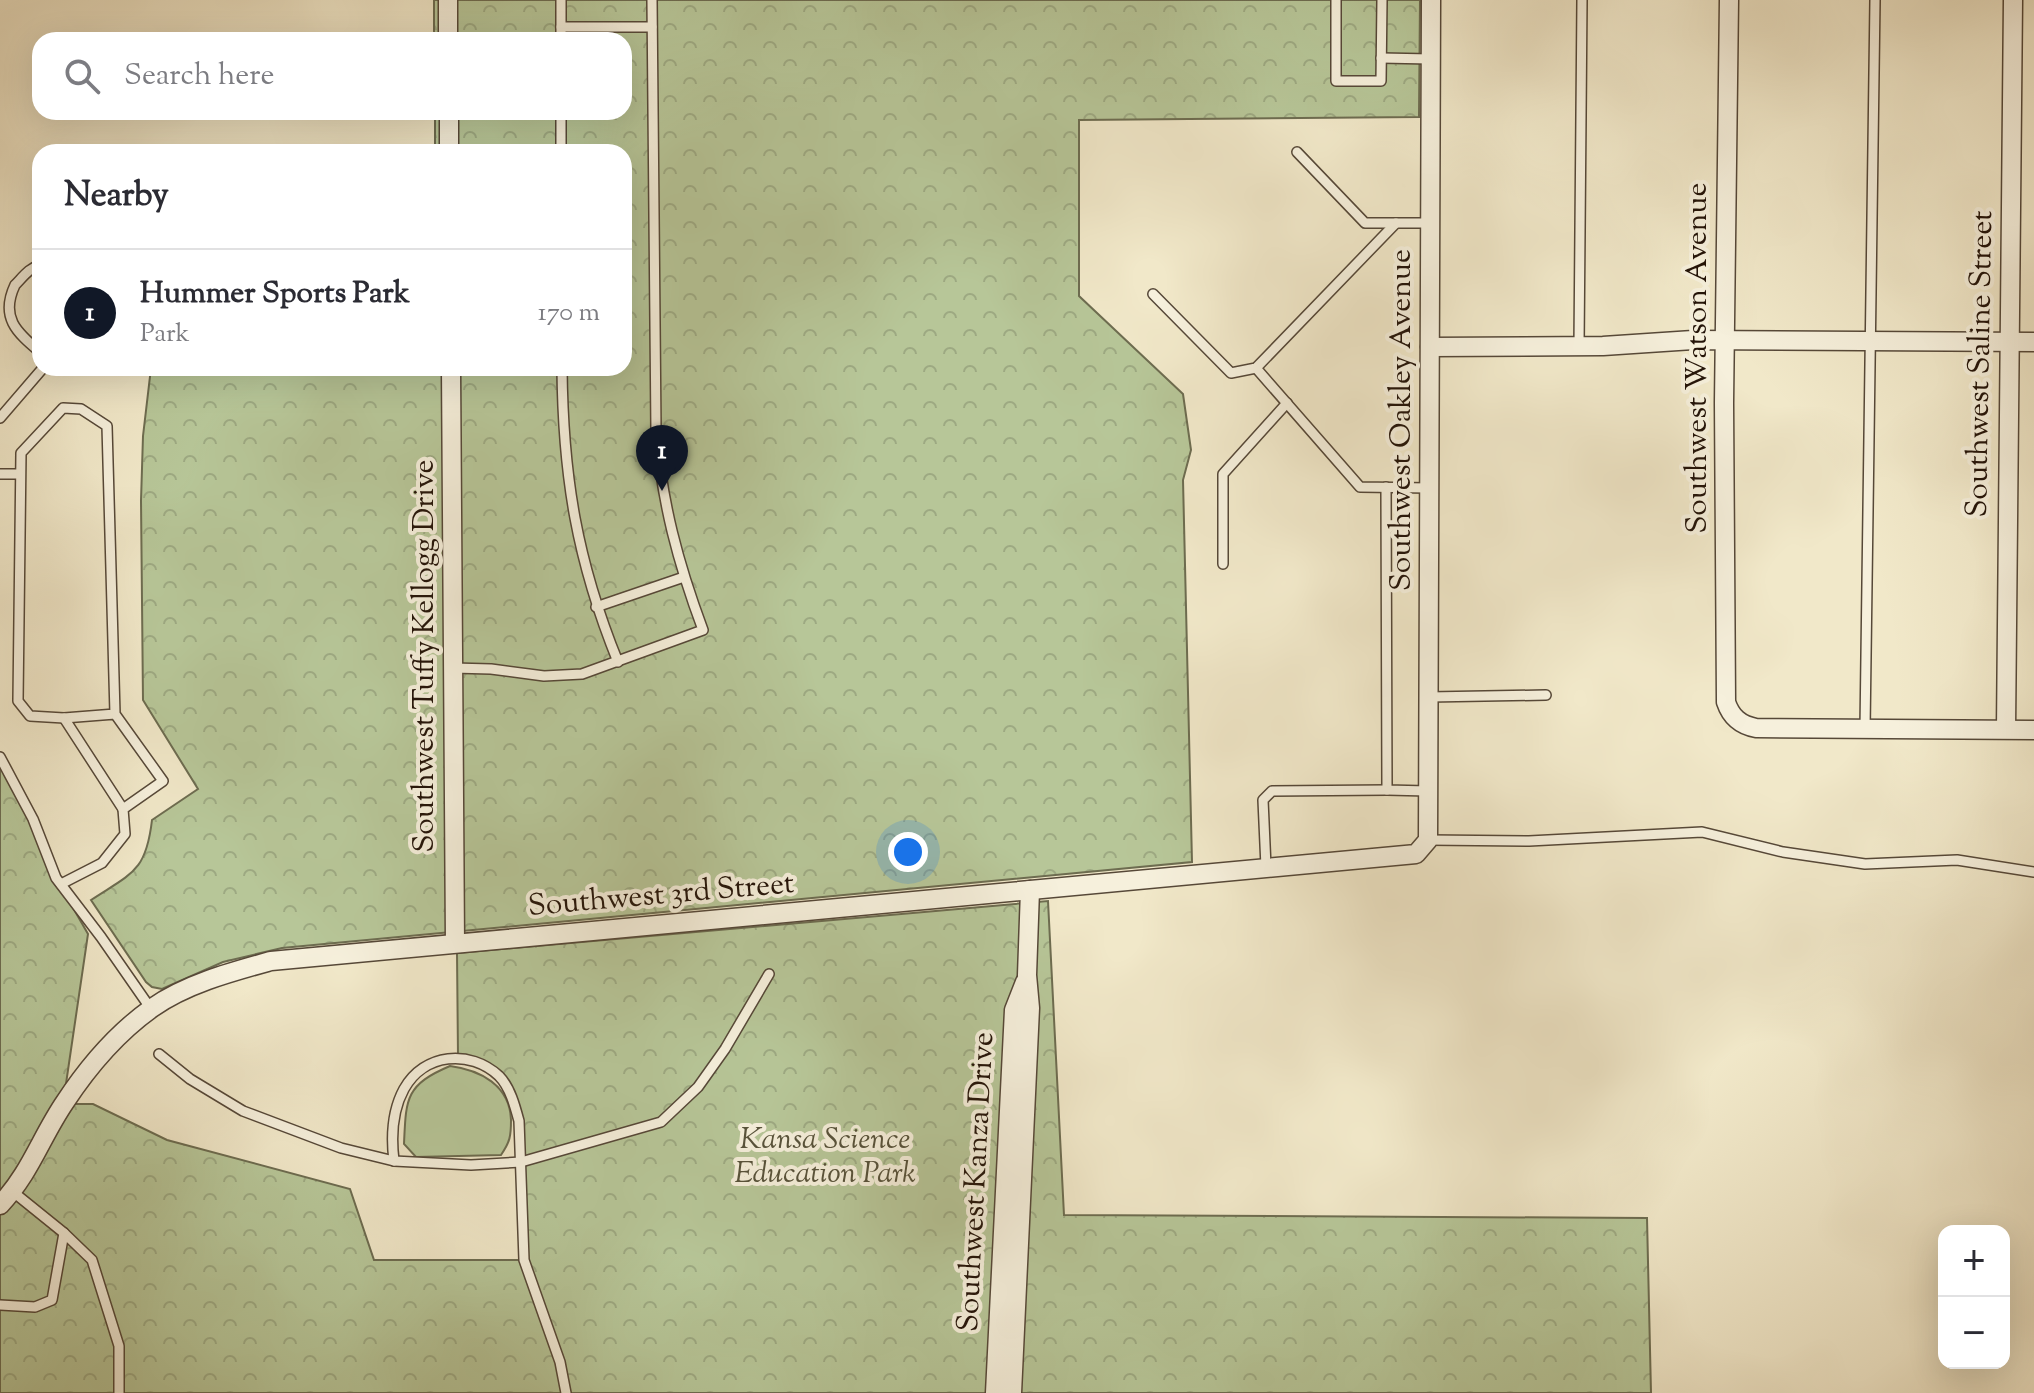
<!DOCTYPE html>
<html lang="en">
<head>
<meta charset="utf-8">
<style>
	:root { --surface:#fff; --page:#f7f7f7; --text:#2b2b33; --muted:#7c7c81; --line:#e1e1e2; --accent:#111827 }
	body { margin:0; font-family:"Sorts Mill Goudy",serif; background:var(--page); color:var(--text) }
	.controls { position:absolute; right:24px; bottom:24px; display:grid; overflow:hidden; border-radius:16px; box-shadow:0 8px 32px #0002 }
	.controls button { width:72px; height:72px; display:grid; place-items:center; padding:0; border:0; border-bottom:2px solid var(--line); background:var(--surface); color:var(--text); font:40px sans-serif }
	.you { position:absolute; left:908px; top:852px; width:28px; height:28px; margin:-20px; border:6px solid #fff; border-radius:50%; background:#1a73e8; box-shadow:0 0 0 12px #1a73e833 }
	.badge { display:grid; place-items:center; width:52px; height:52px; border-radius:50%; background:var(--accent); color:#fff; font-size:26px; font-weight:700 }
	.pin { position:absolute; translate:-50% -66px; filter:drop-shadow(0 2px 4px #0008) }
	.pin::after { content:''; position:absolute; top:42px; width:28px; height:24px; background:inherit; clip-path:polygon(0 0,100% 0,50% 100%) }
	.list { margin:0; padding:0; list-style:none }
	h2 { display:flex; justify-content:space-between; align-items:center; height:104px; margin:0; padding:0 32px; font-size:34px }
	h2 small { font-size:26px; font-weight:400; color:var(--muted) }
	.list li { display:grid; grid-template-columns:52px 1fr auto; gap:24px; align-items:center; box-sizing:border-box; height:128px; padding:0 32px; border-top:2px solid var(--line) }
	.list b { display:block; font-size:30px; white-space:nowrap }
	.list p { margin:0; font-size:26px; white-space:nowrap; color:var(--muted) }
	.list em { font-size:26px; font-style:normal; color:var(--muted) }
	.icon { flex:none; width:44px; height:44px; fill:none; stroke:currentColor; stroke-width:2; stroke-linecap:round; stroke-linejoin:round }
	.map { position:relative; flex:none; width:2034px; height:1393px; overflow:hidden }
	.search { position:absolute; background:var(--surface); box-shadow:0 8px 32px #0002; left:32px; top:32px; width:600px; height:88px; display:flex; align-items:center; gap:20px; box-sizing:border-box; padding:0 28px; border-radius:24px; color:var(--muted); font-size:30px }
	.panel { position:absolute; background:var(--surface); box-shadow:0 8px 32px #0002; left:32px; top:144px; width:600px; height:232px; border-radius:24px }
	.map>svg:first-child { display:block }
	.grass { fill:#b7c698; stroke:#6d6c50; stroke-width:2 }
	.park { fill:url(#park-crowns); stroke:#6d6c50; stroke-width:2 }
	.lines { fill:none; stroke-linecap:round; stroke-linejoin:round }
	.lane-casing { stroke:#564838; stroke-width:12 }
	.street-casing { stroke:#564838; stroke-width:21 }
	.lane { stroke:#f6f0dc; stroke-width:9 }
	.street { stroke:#f6f0dc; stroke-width:18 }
	.labels { text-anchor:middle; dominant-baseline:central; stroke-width:8; stroke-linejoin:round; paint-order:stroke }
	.street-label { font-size:30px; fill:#231308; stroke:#f6f0dc }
	.park-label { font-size:30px; font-style:italic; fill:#57523a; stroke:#f6f0dc }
</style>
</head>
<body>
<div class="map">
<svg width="2034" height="1393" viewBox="0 0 2034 1393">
	<defs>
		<pattern id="park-crowns" width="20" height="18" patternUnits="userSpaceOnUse" patternTransform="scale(2)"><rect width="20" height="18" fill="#b7c698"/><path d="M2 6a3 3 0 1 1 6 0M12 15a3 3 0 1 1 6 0" fill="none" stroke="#9da982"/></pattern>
	</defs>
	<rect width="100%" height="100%" fill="#f1e8c9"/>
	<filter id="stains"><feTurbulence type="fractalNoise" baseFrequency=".0025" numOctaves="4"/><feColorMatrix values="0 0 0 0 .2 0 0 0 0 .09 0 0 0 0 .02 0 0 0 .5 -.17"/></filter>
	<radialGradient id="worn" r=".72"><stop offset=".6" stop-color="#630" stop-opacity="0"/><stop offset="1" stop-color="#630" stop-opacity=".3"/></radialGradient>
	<path class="grass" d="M450 1066C480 1070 510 1085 511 1120 511 1136 510 1142 501 1155L416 1157 404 1144C406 1099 405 1085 450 1066Z"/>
	<g class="park">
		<path d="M434 0H1420L1419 117 1079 120V296L1183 394 1191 450 1183 480 1192 862 282 948 223 962 162 989 152 987 146 982 91 900C132 873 146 872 152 820L198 789 143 700 141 501 143 436 151 368H624V152H435V112H624V40H434Z"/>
		<path d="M0 759 56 878 88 934 63 1104H93L167 1140 350 1189 374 1260H524L519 1121 500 1076 458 1056 457 953 1048 901 1064 1215 1647 1218 1651 1393H0Z"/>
	</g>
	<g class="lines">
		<defs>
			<g id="lane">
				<path d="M561 0V40"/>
				<path d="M1336 0V81H1381L1382 0"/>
				<path d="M561 27H652"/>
				<path d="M1381 58 1431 59"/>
				<path d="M561 112V152"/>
				<path d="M1297 152 1365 223H1430"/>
				<path d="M40 265C29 268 23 277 15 285 0 317 16 332 40 352"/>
				<path d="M1153 294 1231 373 1256 368 1396 223"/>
				<path d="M1579 346 1582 0"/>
				<path d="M562 368C563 477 577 561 618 662"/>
				<path d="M1256 368 1360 487 1429 488"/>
				<path d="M0 418 43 368"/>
				<path d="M0 474H20"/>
				<path d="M1386 487 1387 790 1428 791"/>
				<path d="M1223 564V474L1287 403"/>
				<path d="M596 607 684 577"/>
				<path d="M453 668 491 669 544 676 582 674 703 630C678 563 662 503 656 431L652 0"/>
				<path d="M1429 697 1546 695"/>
				<path d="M64 718 123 809"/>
				<path d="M1865 729 1875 0"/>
				<path d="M0 757 33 819 56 878 101 937 151 1009"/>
				<path d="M1428 840 1529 841 1702 832 1783 852 1865 864 1957 860 2034 872"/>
				<path d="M1266 867 1263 800 1272 791 1387 790"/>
				<path d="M61 884 102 863 125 834 123 809 163 781 115 714 107 426 81 409 63 408 21 453 18 701 30 716 64 718 115 714"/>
				<path d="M159 1054 190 1079 243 1111 341 1148 394 1161 471 1165 521 1162 661 1122 698 1087 725 1049 769 974"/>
				<path d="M394 1161C391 1137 392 1111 404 1089 424 1053 470 1049 499 1076 510 1087 515 1106 519 1121L524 1260 560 1362 566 1393"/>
				<path d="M12 1191 64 1233 92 1260 119 1346V1393"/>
				<path d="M0 1305 35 1307 52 1300 64 1233"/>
			</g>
			<g id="street">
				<path d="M448 0V40"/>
				<path d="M1729 0 1724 403 1726 702C1731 717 1740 725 1756 728L2034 730"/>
				<path d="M449 112V152"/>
				<path d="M1430 347 1603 346 1693 340 2034 342"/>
				<path d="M451 368 455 943"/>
				<path d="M2006 729 2013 0"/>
				<path d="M0 1205C31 1172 41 1137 65 1102 88 1067 117 1033 152 1008 186 984 231 972 271 961L1416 854 1428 840 1431 0"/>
				<path d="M995 1393 1014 1010 1025 982"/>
				<path d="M1012 1393 1030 1008 1027 975 1030 890"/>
			</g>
		</defs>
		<use href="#lane" class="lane-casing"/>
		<use href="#street" class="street-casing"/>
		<use href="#lane" class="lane"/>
		<use href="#street" class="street"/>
	</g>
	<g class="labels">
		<g class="street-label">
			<text transform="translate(1698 358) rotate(-90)">Southwest Watson Avenue</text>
			<text transform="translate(1981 364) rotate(-89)">Southwest Saline Street</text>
			<text transform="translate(1402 420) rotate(-90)">Southwest Oakley Avenue</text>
			<text transform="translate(425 656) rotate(-90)">Southwest Tuffy Kellogg Drive</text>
			<text transform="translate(661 896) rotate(-5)">Southwest 3rd Street</text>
			<text transform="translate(977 1182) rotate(-87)">Southwest Kanza Drive</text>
		</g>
		<g class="park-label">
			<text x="825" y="1140">Kansa Science<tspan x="825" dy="34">Education Park</tspan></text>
		</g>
	</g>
	<rect width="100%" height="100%" filter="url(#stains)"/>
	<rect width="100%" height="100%" fill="url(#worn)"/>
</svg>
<div class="controls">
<button>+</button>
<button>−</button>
</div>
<div class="you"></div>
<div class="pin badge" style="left:662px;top:491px">1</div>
<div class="search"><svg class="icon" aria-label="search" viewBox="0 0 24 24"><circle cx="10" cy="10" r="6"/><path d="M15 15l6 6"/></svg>Search here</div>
<section class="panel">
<h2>Nearby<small></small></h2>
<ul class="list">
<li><span class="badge">1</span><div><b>Hummer Sports Park</b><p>Park</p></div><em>170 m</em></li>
</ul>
</section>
</div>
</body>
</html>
